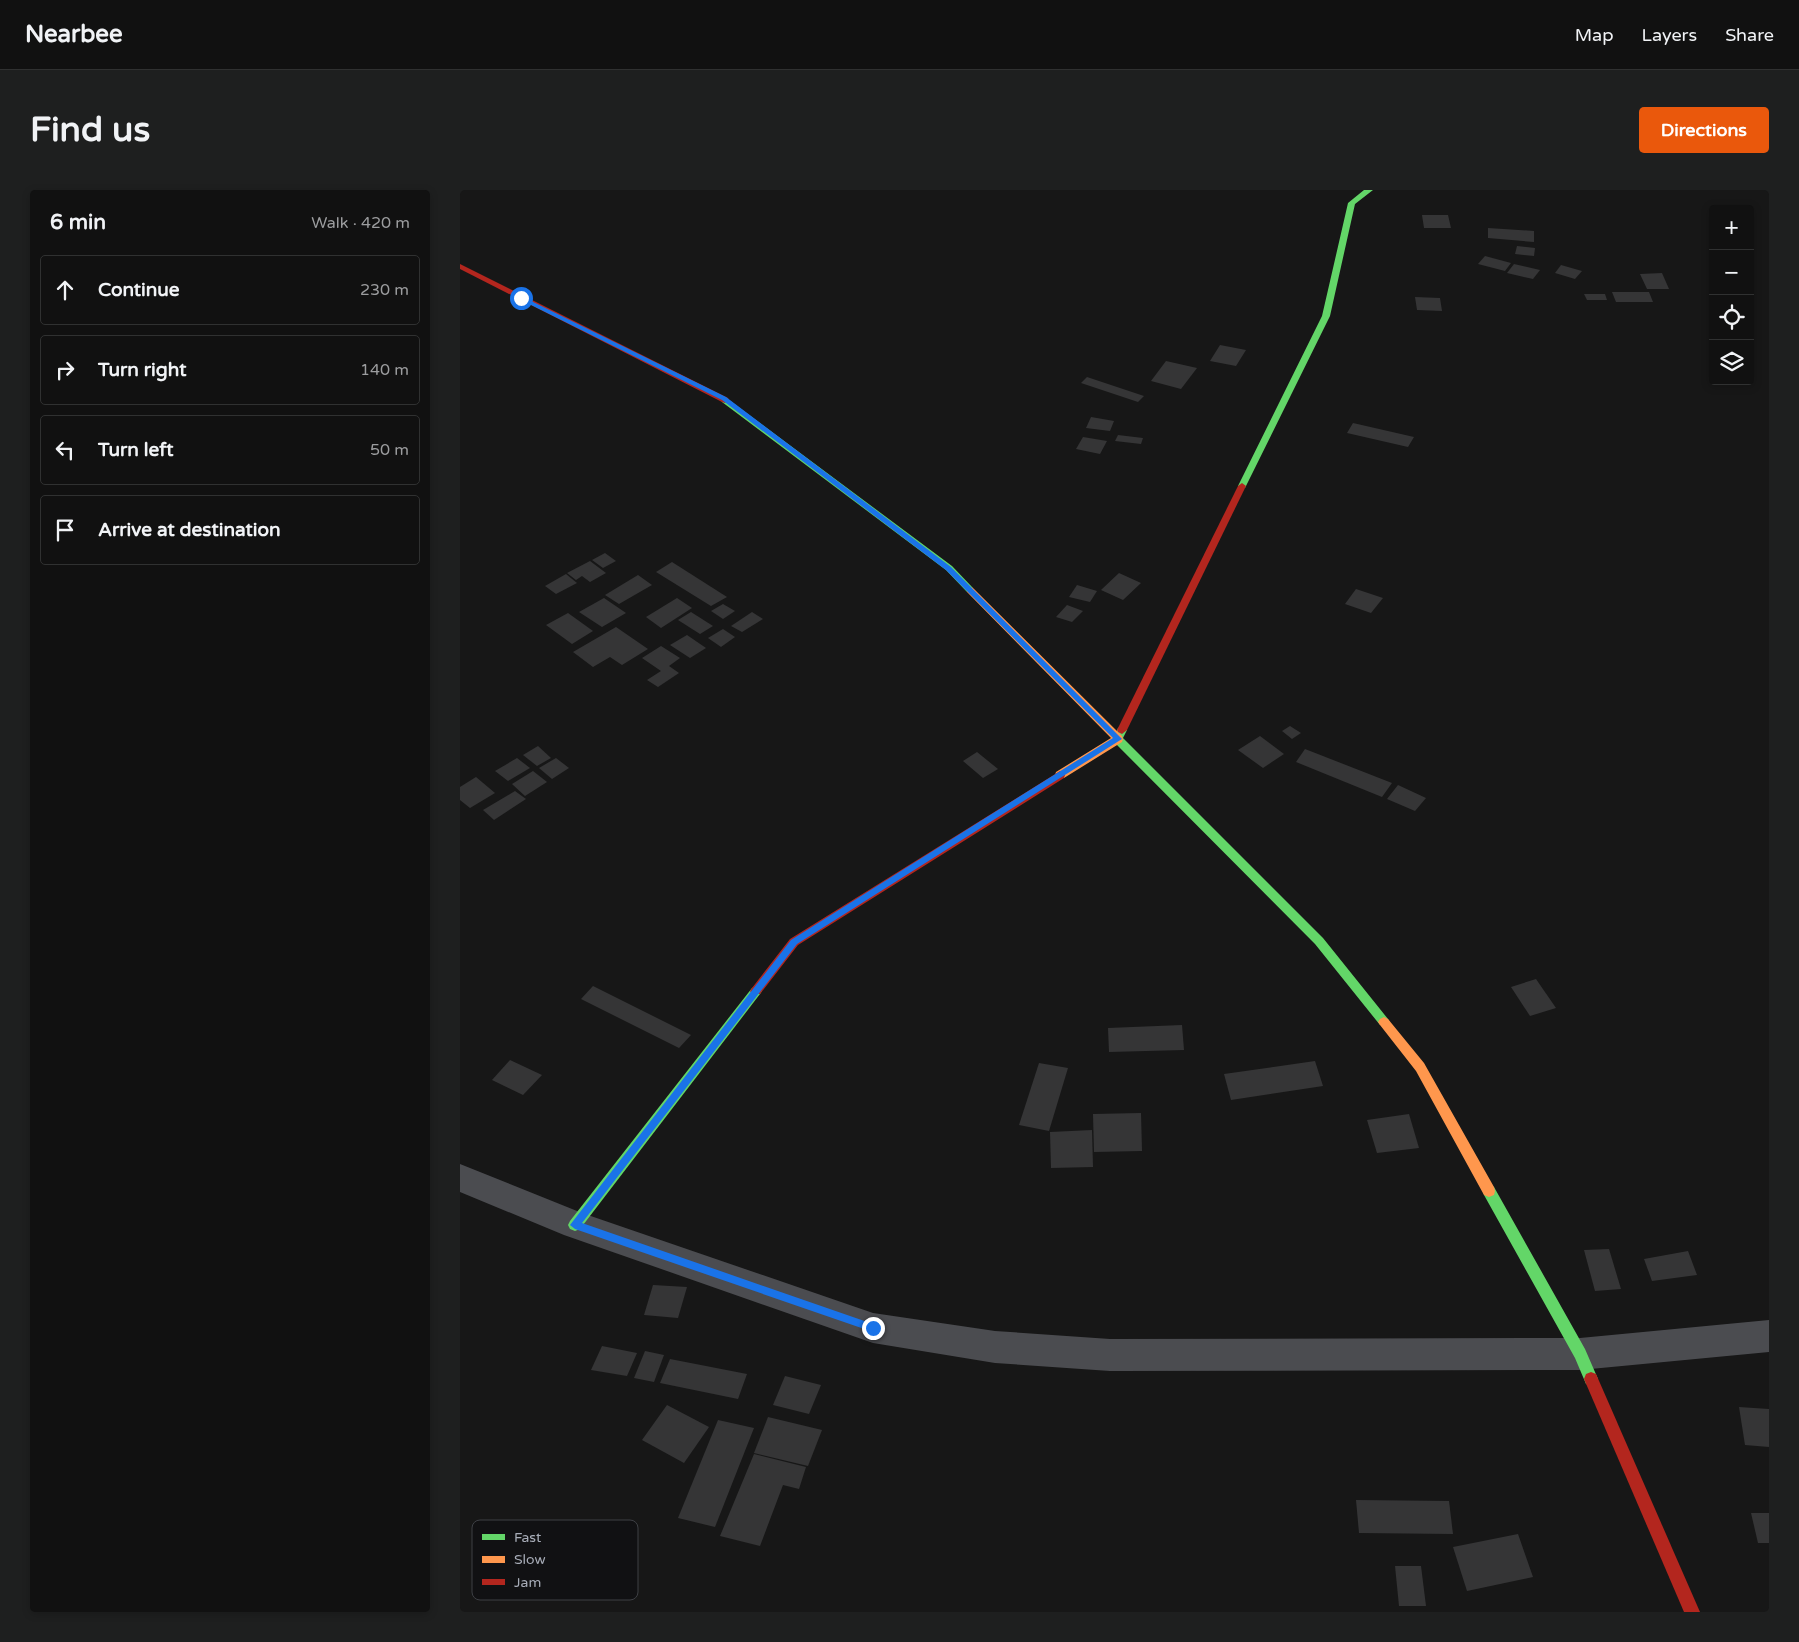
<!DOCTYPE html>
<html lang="en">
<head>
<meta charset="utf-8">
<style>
	:root { --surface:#111; --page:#1e1f1f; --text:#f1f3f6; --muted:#9c9d9f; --line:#303131; --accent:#ea580c }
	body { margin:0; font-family:"Varela Round",sans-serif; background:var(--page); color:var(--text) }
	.controls { position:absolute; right:15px; top:15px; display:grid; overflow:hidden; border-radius:5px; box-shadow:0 2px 8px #0003 }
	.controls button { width:45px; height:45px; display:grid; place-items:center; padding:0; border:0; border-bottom:1px solid var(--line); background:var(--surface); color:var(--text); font:25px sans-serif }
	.stop { position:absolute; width:15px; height:15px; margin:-11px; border:4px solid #1a73e8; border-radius:50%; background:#fff }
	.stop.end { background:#1a73e8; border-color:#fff; box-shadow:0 1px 5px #0008 }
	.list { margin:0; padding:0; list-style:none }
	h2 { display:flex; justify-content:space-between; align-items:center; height:65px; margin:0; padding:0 20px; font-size:21px }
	h2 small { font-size:16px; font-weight:400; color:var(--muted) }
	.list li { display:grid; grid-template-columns:32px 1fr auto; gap:15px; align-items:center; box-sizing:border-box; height:70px; margin:0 10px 10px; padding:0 10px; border:1px solid var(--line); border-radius:5px }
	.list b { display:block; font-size:19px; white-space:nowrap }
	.list em { font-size:16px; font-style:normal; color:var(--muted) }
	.icon { flex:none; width:28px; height:28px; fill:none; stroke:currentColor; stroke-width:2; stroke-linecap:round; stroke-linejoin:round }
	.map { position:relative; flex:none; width:1309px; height:1422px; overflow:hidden; border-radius:5px }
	header { display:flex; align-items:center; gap:30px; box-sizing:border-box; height:70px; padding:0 25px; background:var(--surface); border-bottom:1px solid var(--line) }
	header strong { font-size:24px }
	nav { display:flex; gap:28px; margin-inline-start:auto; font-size:18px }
	.intro { display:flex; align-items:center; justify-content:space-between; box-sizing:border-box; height:120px; padding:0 30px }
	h1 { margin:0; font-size:35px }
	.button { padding:12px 22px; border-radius:5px; background:var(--accent); color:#fff; font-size:18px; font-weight:700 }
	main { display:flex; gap:30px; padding:0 30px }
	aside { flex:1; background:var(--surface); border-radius:5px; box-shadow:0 2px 8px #0003 }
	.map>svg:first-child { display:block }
	.building { fill:#353536 }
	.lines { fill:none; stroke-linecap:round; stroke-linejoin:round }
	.street { fill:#4b4c50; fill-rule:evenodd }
	.fast { fill:#63d668; fill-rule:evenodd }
	.slow { fill:#ff974d; fill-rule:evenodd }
	.jam { fill:#b3261e; fill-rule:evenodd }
	.route { fill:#1a73e8 }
	.key { fill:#111113; stroke:#3e4045; stroke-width:1 }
	.key-label { font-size:14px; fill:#a8adb8 }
</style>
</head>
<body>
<header>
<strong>Nearbee</strong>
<nav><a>Map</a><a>Layers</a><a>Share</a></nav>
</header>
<div class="intro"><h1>Find us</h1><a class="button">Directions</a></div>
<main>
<aside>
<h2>6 min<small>Walk · 420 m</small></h2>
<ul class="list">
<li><svg class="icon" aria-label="ahead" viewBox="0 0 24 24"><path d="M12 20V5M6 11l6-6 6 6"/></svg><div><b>Continue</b></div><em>230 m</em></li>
<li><svg class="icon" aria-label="right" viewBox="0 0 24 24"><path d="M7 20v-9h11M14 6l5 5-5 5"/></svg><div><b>Turn right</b></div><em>140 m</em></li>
<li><svg class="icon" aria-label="left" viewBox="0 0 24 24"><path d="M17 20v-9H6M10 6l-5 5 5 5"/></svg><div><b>Turn left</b></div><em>50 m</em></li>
<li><svg class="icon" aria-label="arrive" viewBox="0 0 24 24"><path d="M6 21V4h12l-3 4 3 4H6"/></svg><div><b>Arrive at destination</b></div></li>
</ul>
</aside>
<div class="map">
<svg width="1309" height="1422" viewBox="0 0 1309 1422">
	<rect width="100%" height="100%" fill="#171717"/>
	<g class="building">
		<path d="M962 25H988L991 38H964Z"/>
		<path d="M1028 38 1074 41V52L1028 48Z"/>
		<path d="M1057 56 1075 58 1074 66 1055 64Z"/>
		<path d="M1025 66 1051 73 1045 81 1018 74Z"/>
		<path d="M1054 74 1080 80 1073 89 1047 83Z"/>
		<path d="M1101 75 1122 81 1115 89 1095 83Z"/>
		<path d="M1202 83 1209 99H1187L1180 84Z"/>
		<path d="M1152 102H1189L1193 112H1156Z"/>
		<path d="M1124 104H1145L1147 110H1127Z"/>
		<path d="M955 107 980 108 982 121 957 120Z"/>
		<path d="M760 155 786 160 776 176 750 171Z"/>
		<path d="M706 171 737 178 721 199 691 191Z"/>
		<path d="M627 187 684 206 678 212 621 193Z"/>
		<path d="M631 227 654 231 650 241 626 238Z"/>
		<path d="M893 233 954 247 948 257 887 243Z"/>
		<path d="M658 245 683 248 681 254 655 251Z"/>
		<path d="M623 247 647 251 640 264 616 259Z"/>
		<path d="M145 363 156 371 143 378 132 370Z"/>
		<path d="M130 371 146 383 130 392 122 386 116 390 107 383Z"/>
		<path d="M212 372 267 407 251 416 196 382Z"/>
		<path d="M659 383 681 393 663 410 641 400Z"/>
		<path d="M106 384 117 393 96 404 85 396Z"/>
		<path d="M178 385 192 395 159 414 145 405Z"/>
		<path d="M617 395 637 401 630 412 609 407Z"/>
		<path d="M896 399 923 408 911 423 885 414Z"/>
		<path d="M144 408 166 423 142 437 119 422Z"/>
		<path d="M217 408 232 418 201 438 186 427Z"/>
		<path d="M263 414 275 421 263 429 251 421Z"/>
		<path d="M607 415 623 421 612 432 596 427Z"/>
		<path d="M231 422 253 436 240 444 218 430Z"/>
		<path d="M292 422 303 429 282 442 271 436Z"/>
		<path d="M108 423 133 441 112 454 86 435Z"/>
		<path d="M156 437 188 459 162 475 150 467 133 477 113 462Z"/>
		<path d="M263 439 275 447 261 457 248 448Z"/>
		<path d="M227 445 246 458 230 468 210 455Z"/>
		<path d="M201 456 220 468 209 476 219 483 198 497 187 490 201 481 182 468Z"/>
		<path d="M830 536 841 543 832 549 822 541Z"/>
		<path d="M800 546 824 564 803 578 778 560Z"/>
		<path d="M78 556 91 568 77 576 63 565Z"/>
		<path d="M845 559 932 593 922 607 836 572Z"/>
		<path d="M517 562 538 579 523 588 503 571Z"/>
		<path d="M57 568 70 578 48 591 35 581Z"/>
		<path d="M96 568 109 578 92 589 79 578Z"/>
		<path d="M73 581 87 592 65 606 52 594Z"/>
		<path d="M16 587 35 603 10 618 0 610V597Z"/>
		<path d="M938 595 966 608 955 621 927 609Z"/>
		<path d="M55 601 66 609 34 630 23 620Z"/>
		<path d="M1076 789 1096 818 1070 826 1051 797Z"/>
		<path d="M133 796 231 845 219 858 121 809Z"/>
		<path d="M722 835 724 860 649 862 648 838Z"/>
		<path d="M50 870 82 885 63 905 32 890Z"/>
		<path d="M855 871 863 896 771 910 764 884Z"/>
		<path d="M579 873 608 878 589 941 559 935Z"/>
		<path d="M681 923 682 961 634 962 633 924Z"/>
		<path d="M949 924 959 958 917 963 907 930Z"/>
		<path d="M632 940 633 977 591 978 590 942Z"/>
		<path d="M1149 1059 1161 1099 1135 1101 1124 1060Z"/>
		<path d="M1228 1061 1237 1085 1192 1091 1184 1069Z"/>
		<path d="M193 1095 227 1097 218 1128 184 1125Z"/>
		<path d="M142 1156 177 1163 167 1186 131 1180Z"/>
		<path d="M185 1161 204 1165 194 1192 174 1188Z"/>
		<path d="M210 1169 287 1184 278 1209 200 1193Z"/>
		<path d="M325 1186 361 1195 349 1224 313 1215Z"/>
		<path d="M207 1215 249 1237 224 1273 182 1250Z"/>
		<path d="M1279 1217 1309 1219V1257L1285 1255Z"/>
		<path d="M308 1227 362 1240 348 1276 294 1263Z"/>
		<path d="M258 1230 294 1238 255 1337 218 1328Z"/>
		<path d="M294 1264 346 1277 339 1299 323 1295 300 1356 260 1346Z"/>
		<path d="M896 1310 989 1311 993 1344 899 1343Z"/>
		<path d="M1291 1323H1309V1353H1298Z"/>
		<path d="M1058 1344 1073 1387 1007 1401 993 1357Z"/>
		<path d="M935 1376H961L966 1416H939Z"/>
	</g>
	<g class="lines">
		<path class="street" d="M0 974 122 1023 413 1123 535 1141 650 1149 1120 1148 1309 1130V1162L1120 1180 650 1181 535 1173 413 1153 104 1045 0 1002Z"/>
		<g class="fast">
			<path d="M904 0H913L895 14 870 126 786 296 785 298H779L778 296 862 126 888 13Z"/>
			<path d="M265 207 492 376 513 398V402H507L486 380 262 212 261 210Z"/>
			<path d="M662 536 667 540 663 548 863 748 928 829 930 832 928 835H920L855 754 654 552 653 549 658 538Z"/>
			<path d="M296 796 300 798 302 801 300 804 120 1039 115 1041 110 1039 108 1035 110 1031 292 798Z"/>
			<path d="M1029 995 1034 997 1125 1159 1138 1189 1136 1194 1131 1196 1126 1194 1115 1168 1024 1005 1023 1001 1024 997Z"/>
		</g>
		<g class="slow">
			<path d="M510 397 513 398 662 546 663 549 662 552 604 588H596L595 585 596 582 651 548 507 402V398Z"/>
			<path d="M924 827 928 829 964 873 1034 997 1035 1001 1034 1005 1029 1007 1024 1005 956 881 920 835 918 832 920 829Z"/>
		</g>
		<g class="jam">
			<path d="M0 74 268 208 269 210 265 213 262 212 0 79Z"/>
			<path d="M782 293 786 296 667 540 662 544 658 542 657 540 778 296Z"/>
			<path d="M600 581 604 582 605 585 604 588 338 755 300 804H292L290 801 292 798 330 749Z"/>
			<path d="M1131 1182 1136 1184 1240 1422H1224L1124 1189 1126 1184Z"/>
		</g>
	</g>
	<path class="route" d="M59 107H63L266 207 491 377 662 549 337 754 122 1033 416 1135V1141L413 1142 115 1039 110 1035 331 750 653 548 486 380 262 210 59 109Z"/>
	<rect x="12" y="1330" width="166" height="80" rx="8" class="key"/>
	<rect x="22" y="1344" width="23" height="6" fill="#63d668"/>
	<rect x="22" y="1366" width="23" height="7" fill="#ff974d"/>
	<rect x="22" y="1389" width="23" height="6" fill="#b3261e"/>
	<g class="key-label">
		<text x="54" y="1352">Fast</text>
		<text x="54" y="1374">Slow</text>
		<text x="54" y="1397">Jam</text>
	</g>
</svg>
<div class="controls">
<button>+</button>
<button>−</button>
<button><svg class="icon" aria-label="locate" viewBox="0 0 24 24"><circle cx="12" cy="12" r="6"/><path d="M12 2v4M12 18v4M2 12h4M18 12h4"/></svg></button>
<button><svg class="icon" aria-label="layers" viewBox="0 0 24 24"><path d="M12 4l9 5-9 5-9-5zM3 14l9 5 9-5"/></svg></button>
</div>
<div class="stop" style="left:61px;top:108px"></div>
<div class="stop end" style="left:413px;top:1138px"></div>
</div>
</main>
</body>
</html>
